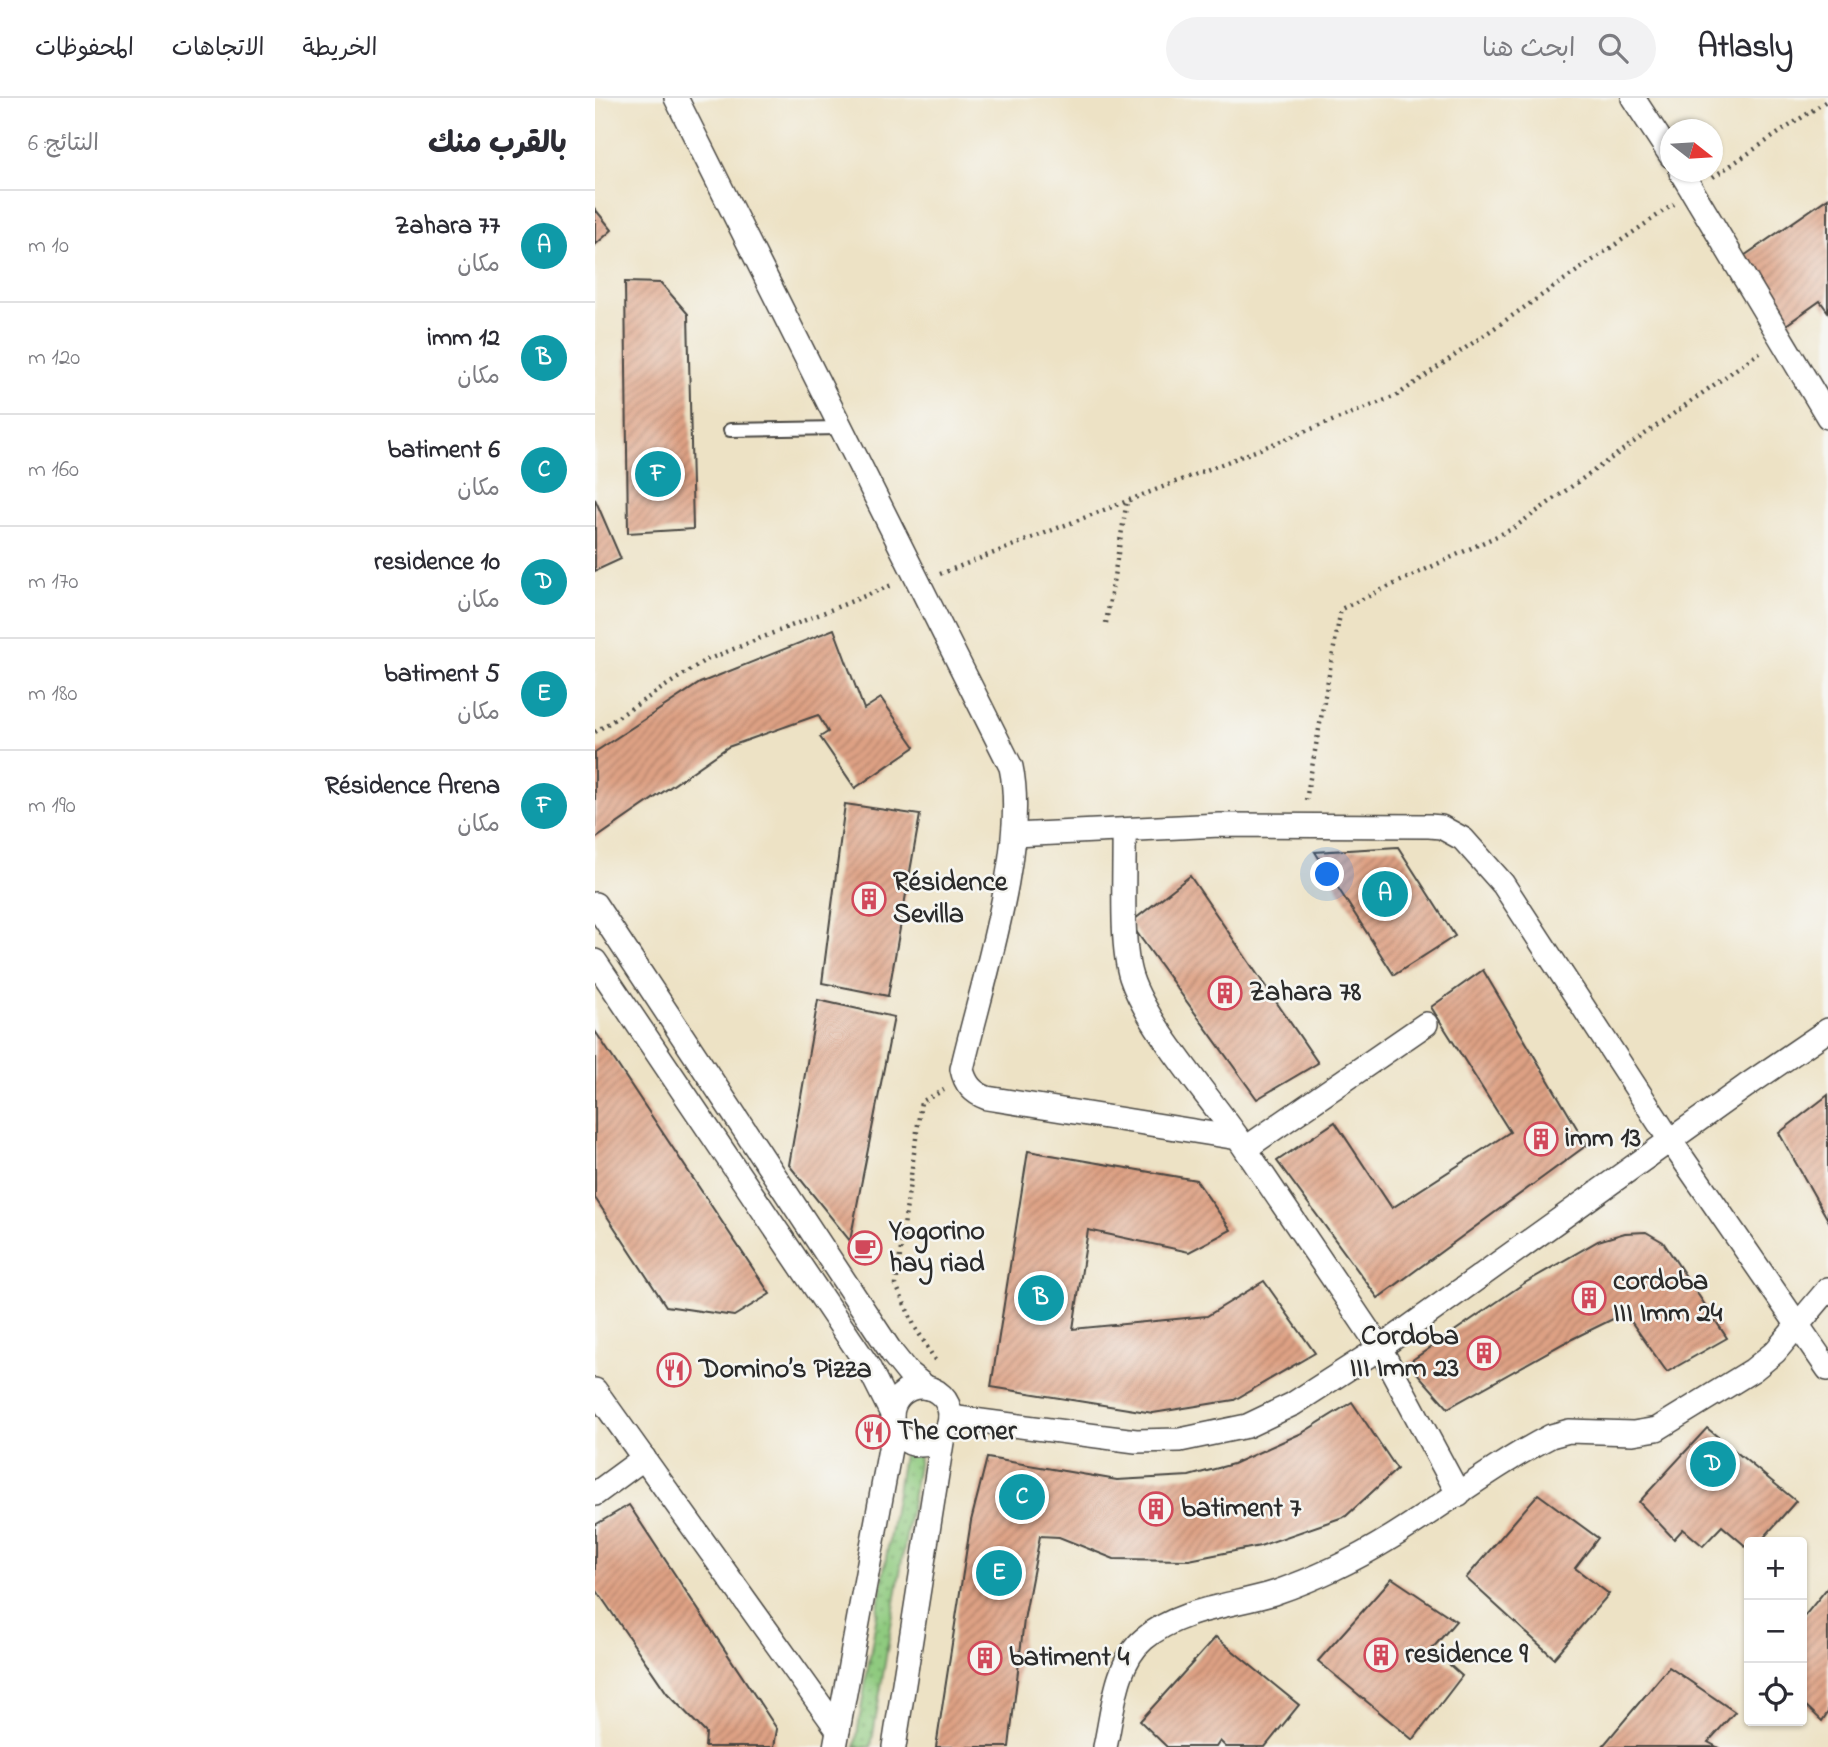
<!DOCTYPE html>
<html lang="ar">
<head>
<meta charset="utf-8">
<style>
	:root { --surface:#fff; --page:#f2f2f3; --text:#2b2b33; --muted:#7c7c81; --line:#e1e1e2; --accent:#ea580c }
	body { margin:0; font-family:"Indie Flower","Playpen Sans Arabic",sans-serif; background:var(--page); color:var(--text); direction:rtl }
	.controls { position:absolute; right:21px; bottom:21px; display:grid; overflow:hidden; border-radius:7px; box-shadow:0 2px 5px #0004 }
	.controls button { width:63px; height:63px; display:grid; place-items:center; padding:0; border:0; border-bottom:2px solid var(--line); background:var(--surface); color:var(--text); font:35px sans-serif }
	.compass { position:absolute; left:1065px; top:21px; width:63px; height:63px; border-radius:50%; background:var(--surface); box-shadow:0 2px 5px #0004; rotate:107deg }
	.you { position:absolute; left:733px; top:777px; width:24px; height:24px; margin:-18px; border:5px solid #fff; border-radius:50%; background:#1a73e8; box-shadow:0 0 0 10px #1a73e833 }
	.badge { display:grid; place-items:center; width:46px; height:46px; border-radius:50%; background:var(--accent); color:#fff; font-size:23px; font-weight:700 }
	.pin { position:absolute; translate:-50% -50%; border:4px solid #fff; box-shadow:0 2px 7px #0006 }
	.list { margin:0; padding:0; list-style:none }
	h2 { display:flex; justify-content:space-between; align-items:center; height:91px; margin:0; padding:0 28px; font-size:30px }
	h2 small { font-size:23px; font-weight:400; color:var(--muted) }
	.list li { display:grid; grid-template-columns:46px 1fr auto; gap:21px; align-items:center; box-sizing:border-box; height:112px; padding:0 28px; border-top:2px solid var(--line) }
	.list b { display:block; font-size:26px; white-space:nowrap }
	.list p { margin:0; font-size:23px; white-space:nowrap; color:var(--muted) }
	.list em { font-size:23px; font-style:normal; color:var(--muted) }
	.icon { flex:none; width:38px; height:38px; fill:none; stroke:currentColor; stroke-width:2; stroke-linecap:round; stroke-linejoin:round }
	.map { position:relative; flex:none; width:1233px; height:1649px; overflow:hidden; direction:ltr }
	header { display:flex; align-items:center; gap:42px; box-sizing:border-box; height:98px; padding:0 35px; background:var(--surface); border-bottom:2px solid var(--line) }
	header strong { font-size:33px }
	nav { display:flex; gap:38px; margin-inline-start:auto; font-size:24px }
	.search { width:490px; height:63px; background:var(--page); display:flex; align-items:center; gap:18px; box-sizing:border-box; padding:0 24px; border-radius:38px; color:var(--muted); font-size:26px }
	main { display:flex }
	aside { flex:1; background:var(--surface) }
	.map>svg:first-child { display:block }
	.grass { fill:url(#grass-dots); stroke:#5d7a55; stroke-width:2 }
	.building { fill:url(#building-hatch) }
	.lines { fill:none; stroke-linecap:round; stroke-linejoin:round }
	.service-casing { stroke:#484642; stroke-width:16 }
	.minor-casing { stroke:#484642; stroke-width:26 }
	.path { stroke:#484642; stroke-width:4.5; stroke-dasharray:2 5; stroke-linecap:butt }
	.service { stroke:#fff; stroke-width:12 }
	.minor { stroke:#fff; stroke-width:23 }
	.labels { text-anchor:middle; dominant-baseline:central; stroke-width:5; stroke-linejoin:round; paint-order:stroke }
	.poi-label { font-size:28px; font-weight:bold; fill:#2b2b2b; stroke:#f6f6f2; text-anchor:start }
</style>
</head>
<body>
<header>
<strong>Atlasly</strong>
<div class="search"><svg class="icon" aria-label="search" viewBox="0 0 24 24"><circle cx="10" cy="10" r="6"/><path d="M15 15l6 6"/></svg>ابحث هنا</div>
<nav><a>الخريطة</a><a>الاتجاهات</a><a>المحفوظات</a></nav>
</header>
<main>
<div class="map">
<svg width="1233" height="1649" viewBox="0 0 1233 1649">
	<defs>
		<pattern id="grass-dots" width="8" height="8" patternUnits="userSpaceOnUse" patternTransform="scale(1.75)"><rect width="8" height="8" fill="#8fca7f"/><path d="M2 2h.1M6 6h.1" fill="none" stroke="#75a468" stroke-width="1.8" stroke-linecap="round"/></pattern>
		<pattern id="building-hatch" width="6" height="6" patternUnits="userSpaceOnUse" patternTransform="scale(1.75)"><rect width="6" height="6" fill="#dea184"/><path d="M-1 1l2-2M0 6l6-6M5 7l2-2" fill="none" stroke="#b4836c"/></pattern>
	</defs>
	<rect width="100%" height="100%" fill="#f6f6f2"/>
	<filter id="ink" filterUnits="userSpaceOnUse"><feTurbulence type="fractalNoise" baseFrequency=".0143" numOctaves="2"/><feDisplacementMap in="SourceGraphic" scale="14" xChannelSelector="R" yChannelSelector="G"/><feConvolveMatrix kernelMatrix="1 2 1 2 8 2 1 2 1" color-interpolation-filters="sRGB"/></filter>
	<filter id="wash" filterUnits="userSpaceOnUse"><feTurbulence type="fractalNoise" baseFrequency=".00686" numOctaves="4" result="noise"/><feDisplacementMap in="SourceGraphic" scale="28" xChannelSelector="R" yChannelSelector="G"/><feGaussianBlur stdDeviation="1.57" result="paint"/><feColorMatrix in="noise" values="0 0 0 0 0 0 0 0 0 0 0 0 0 0 0 0 0 1.4 0 .05"/><feComposite in="paint" operator="in"/></filter>
	<g filter="url(#wash)">
		<rect width="100%" height="100%" fill="#ede2c5"/>
		<path class="grass" d="M314 1352 321 1353 324 1360 276 1649H260L308 1357Z"/>
		<g id="blocks">
			<g class="building">
				<path d="M1233 100V214L1225 203 1191 227 1146 160Z"/>
				<path d="M0 111 17 132 0 147Z"/>
				<path d="M30 184 66 185 93 216 98 431 33 435Z"/>
				<path d="M0 401 26 461 0 473Z"/>
				<path d="M239 531 269 611 286 600 320 649 260 690 225 639 233 634 223 617 133 649 0 741V654L105 585Z"/>
				<path d="M250 706 325 717 293 898 227 885Z"/>
				<path d="M803 749 860 838 799 877 720 754Z"/>
				<path d="M595 778 723 965 662 1001 535 825Z"/>
				<path d="M888 872 992 1047 783 1200 682 1063 740 1024 797 1110 915 1034 836 909Z"/>
				<path d="M223 902 299 919 255 1143 194 1067Z"/>
				<path d="M0 933 175 1196 139 1218 71 1208 0 1100Z"/>
				<path d="M1233 997V1122L1184 1035Z"/>
				<path d="M433 1053 601 1082 636 1132 594 1154 493 1132 478 1231 612 1218 669 1183 720 1255 639 1302 558 1315 396 1289Z"/>
				<path d="M1051 1134 1068 1144 1132 1240 1072 1274 1030 1215 969 1245 853 1310 813 1265 928 1186 1003 1143 1030 1135Z"/>
				<path d="M757 1304 802 1371 751 1418 665 1448 594 1462 519 1461 464 1439 445 1438 429 1522 414 1649H341L376 1423 392 1360 522 1382 594 1378 638 1366 707 1335Z"/>
				<path d="M1112 1330 1201 1403 1165 1444H1154V1451L1127 1428 1108 1448 1088 1431 1079 1441 1044 1404Z"/>
				<path d="M943 1396 1003 1440 980 1470 1014 1496 959 1560 871 1480Z"/>
				<path d="M34 1407 182 1631 179 1649H110L111 1635 72 1595 0 1490V1427Z"/>
				<path d="M797 1480 861 1523 837 1551 867 1578 818 1642 723 1563Z"/>
				<path d="M1233 1489V1614L1227 1623 1207 1604V1521Z"/>
				<path d="M621 1539 704 1607 670 1649H631L625 1643 621 1649H572L545 1623Z"/>
				<path d="M1074 1569 1140 1614 1113 1644 1122 1649H1007Z"/>
			</g>
		</g>
	</g>
	<g filter="url(#ink)">
		<use href="#blocks" fill-opacity="0" stroke="#484642" stroke-width="2"/>
		<g class="lines">
			<defs>
				<path id="service" d="M135 332 245 330"/>
				<g id="minor">
					<path d="M81 0 416 669C433 748 386 889 367 971 370 986 378 995 392 1000L643 1040 785 1250 864 1397"/>
					<path d="M1038 0 1076 58"/>
					<path d="M1086 74 1233 319"/>
					<path d="M529 734C530 771 525 845 536 879 551 926 613 997 643 1040"/>
					<path d="M419 737 625 727 834 728 846 729 868 741 908 786 1075 1042 1233 1271"/>
					<path d="M0 806 297 1255 313 1275 332 1290"/>
					<path d="M0 863 273 1268 297 1316"/>
					<path d="M651 1050 831 926"/>
					<circle cx="326" cy="1318" r="29"/>
					<path d="M0 1292 243 1632"/>
					<path d="M355 1319 541 1343 585 1342 652 1328 698 1306 785 1250 1151 988 1233 932"/>
					<path d="M0 1396 49 1360"/>
					<path d="M240 1649 299 1329"/>
					<path d="M299 1649 348 1338"/>
					<path d="M510 1649C518 1614 520 1565 549 1541 584 1511 637 1508 679 1495 699 1488 719 1480 738 1471 816 1435 880 1377 956 1338L974 1333 1038 1335 1062 1331 1158 1272 1180 1254 1233 1191"/>
				</g>
			</defs>
			<use href="#service" class="service-casing"/>
			<use href="#minor" class="minor-casing"/>
			<g class="path">
				<path d="M1118 79 1233 2"/>
				<path d="M345 476 801 298 1079 106"/>
				<path d="M511 525 532 403"/>
				<path d="M0 634 109 563 297 487"/>
				<path d="M711 702 746 511 917 431 1165 254"/>
				<path d="M340 1262 319 1227 301 1187 326 1004 349 992"/>
			</g>
			<use href="#service" class="service"/>
			<use href="#minor" class="minor"/>
		</g>
	</g>
	<defs>
		<symbol id="building-ring" viewBox="-11 -11 22 22"><circle r="9.5" fill="#f6f6f2" stroke="#d1495b" stroke-width="1.5"/><path d="M-4-6H4V6H1V3H-1V6H-4ZM-2.5-4.3h1.7v1.8h-1.7ZM.8-4.3h1.7v1.8H.8ZM-2.5-1h1.7V.8h-1.7ZM.8-1h1.7V.8H.8Z" fill="#d1495b"/></symbol>
		<symbol id="cafe-ring" viewBox="-11 -11 22 22"><circle r="9.5" fill="#f6f6f2" stroke="#d1495b" stroke-width="1.5"/><path d="M-5.5-4.5H6V0H3Q3 3.5 0 3.5H-2.5Q-5.5 3.5-5.5 0ZM3-3.2v2h1.7v-2ZM-6 4.5H4V6H-6Z" fill="#d1495b"/></symbol>
		<symbol id="restaurant-ring" viewBox="-11 -11 22 22"><circle r="9.5" fill="#f6f6f2" stroke="#d1495b" stroke-width="1.5"/><path d="M-5-6h1v4h1v-4h1v4h1v-4h1v5L-1.5 .5V6h-2V.5L-5-1ZM5-6V6H3V1.5H1.5Q1.5-4 5-6Z" fill="#d1495b"/></symbol>
	</defs>
	<g fill-rule="evenodd">
		<use href="#building-ring" x="255" y="782" width="38" height="38"/>
		<use href="#building-ring" x="611" y="876" width="38" height="38"/>
		<use href="#building-ring" x="927" y="1022" width="38" height="38"/>
		<use href="#cafe-ring" x="251" y="1131" width="38" height="38"/>
		<use href="#building-ring" x="975" y="1181" width="38" height="38"/>
		<use href="#building-ring" x="870" y="1236" width="38" height="38"/>
		<use href="#restaurant-ring" x="60" y="1253" width="38" height="38"/>
		<use href="#restaurant-ring" x="259" y="1315" width="38" height="38"/>
		<use href="#building-ring" x="542" y="1392" width="38" height="38"/>
		<use href="#building-ring" x="767" y="1538" width="38" height="38"/>
		<use href="#building-ring" x="371" y="1541" width="38" height="38"/>
	</g>
	<g class="labels">
		<g class="poi-label">
			<text x="298" y="785">Résidence<tspan x="298" dy="32">Sevilla</tspan></text>
			<text x="654" y="895">Zahara 78</text>
			<text x="970" y="1041">imm 13</text>
			<text x="294" y="1134">Yogorino<tspan x="294" dy="32">hay riad</tspan></text>
			<text x="1018" y="1184">cordoba<tspan x="1018" dy="32">III Imm 24</tspan></text>
			<text x="864" y="1239" text-anchor="end">Cordoba<tspan x="864" dy="32">III Imm 23</tspan></text>
			<text x="104" y="1272">Domino’s Pizza</text>
			<text x="302" y="1334">The corner</text>
			<text x="586" y="1411">batiment 7</text>
			<text x="810" y="1557">residence 9</text>
			<text x="414" y="1560">batiment 4</text>
		</g>
	</g>
</svg>
<div class="controls">
<button>+</button>
<button>−</button>
<button><svg class="icon" aria-label="locate" viewBox="0 0 24 24"><circle cx="12" cy="12" r="6"/><path d="M12 2v4M12 18v4M2 12h4M18 12h4"/></svg></button>
</div>
<svg class="compass" viewBox="-18 -18 36 36"><path d="M0-13l5 13h-10z" fill="#e53935"/><path d="M0 13l5-13h-10z" fill="#7c7c81"/></svg>
<div class="you"></div>
<div class="pin badge" style="left:790px;top:796px;background:#0f9aa8">A</div>
<div class="pin badge" style="left:446px;top:1200px;background:#0f9aa8">B</div>
<div class="pin badge" style="left:427px;top:1399px;background:#0f9aa8">C</div>
<div class="pin badge" style="left:1118px;top:1366px;background:#0f9aa8">D</div>
<div class="pin badge" style="left:404px;top:1475px;background:#0f9aa8">E</div>
<div class="pin badge" style="left:63px;top:376px;background:#0f9aa8">F</div>
</div>
<aside>
<h2>بالقرب منك<small>النتائج: 6</small></h2>
<ul class="list">
<li><span class="badge" style="background:#0f9aa8">A</span><div><b>Zahara 77</b><p>مكان</p></div><em>10 m</em></li>
<li><span class="badge" style="background:#0f9aa8">B</span><div><b>imm 12</b><p>مكان</p></div><em>120 m</em></li>
<li><span class="badge" style="background:#0f9aa8">C</span><div><b>batiment 6</b><p>مكان</p></div><em>160 m</em></li>
<li><span class="badge" style="background:#0f9aa8">D</span><div><b>residence 10</b><p>مكان</p></div><em>170 m</em></li>
<li><span class="badge" style="background:#0f9aa8">E</span><div><b>batiment 5</b><p>مكان</p></div><em>180 m</em></li>
<li><span class="badge" style="background:#0f9aa8">F</span><div><b>Résidence Arena</b><p>مكان</p></div><em>190 m</em></li>
</ul>
</aside>
</main>
</body>
</html>
